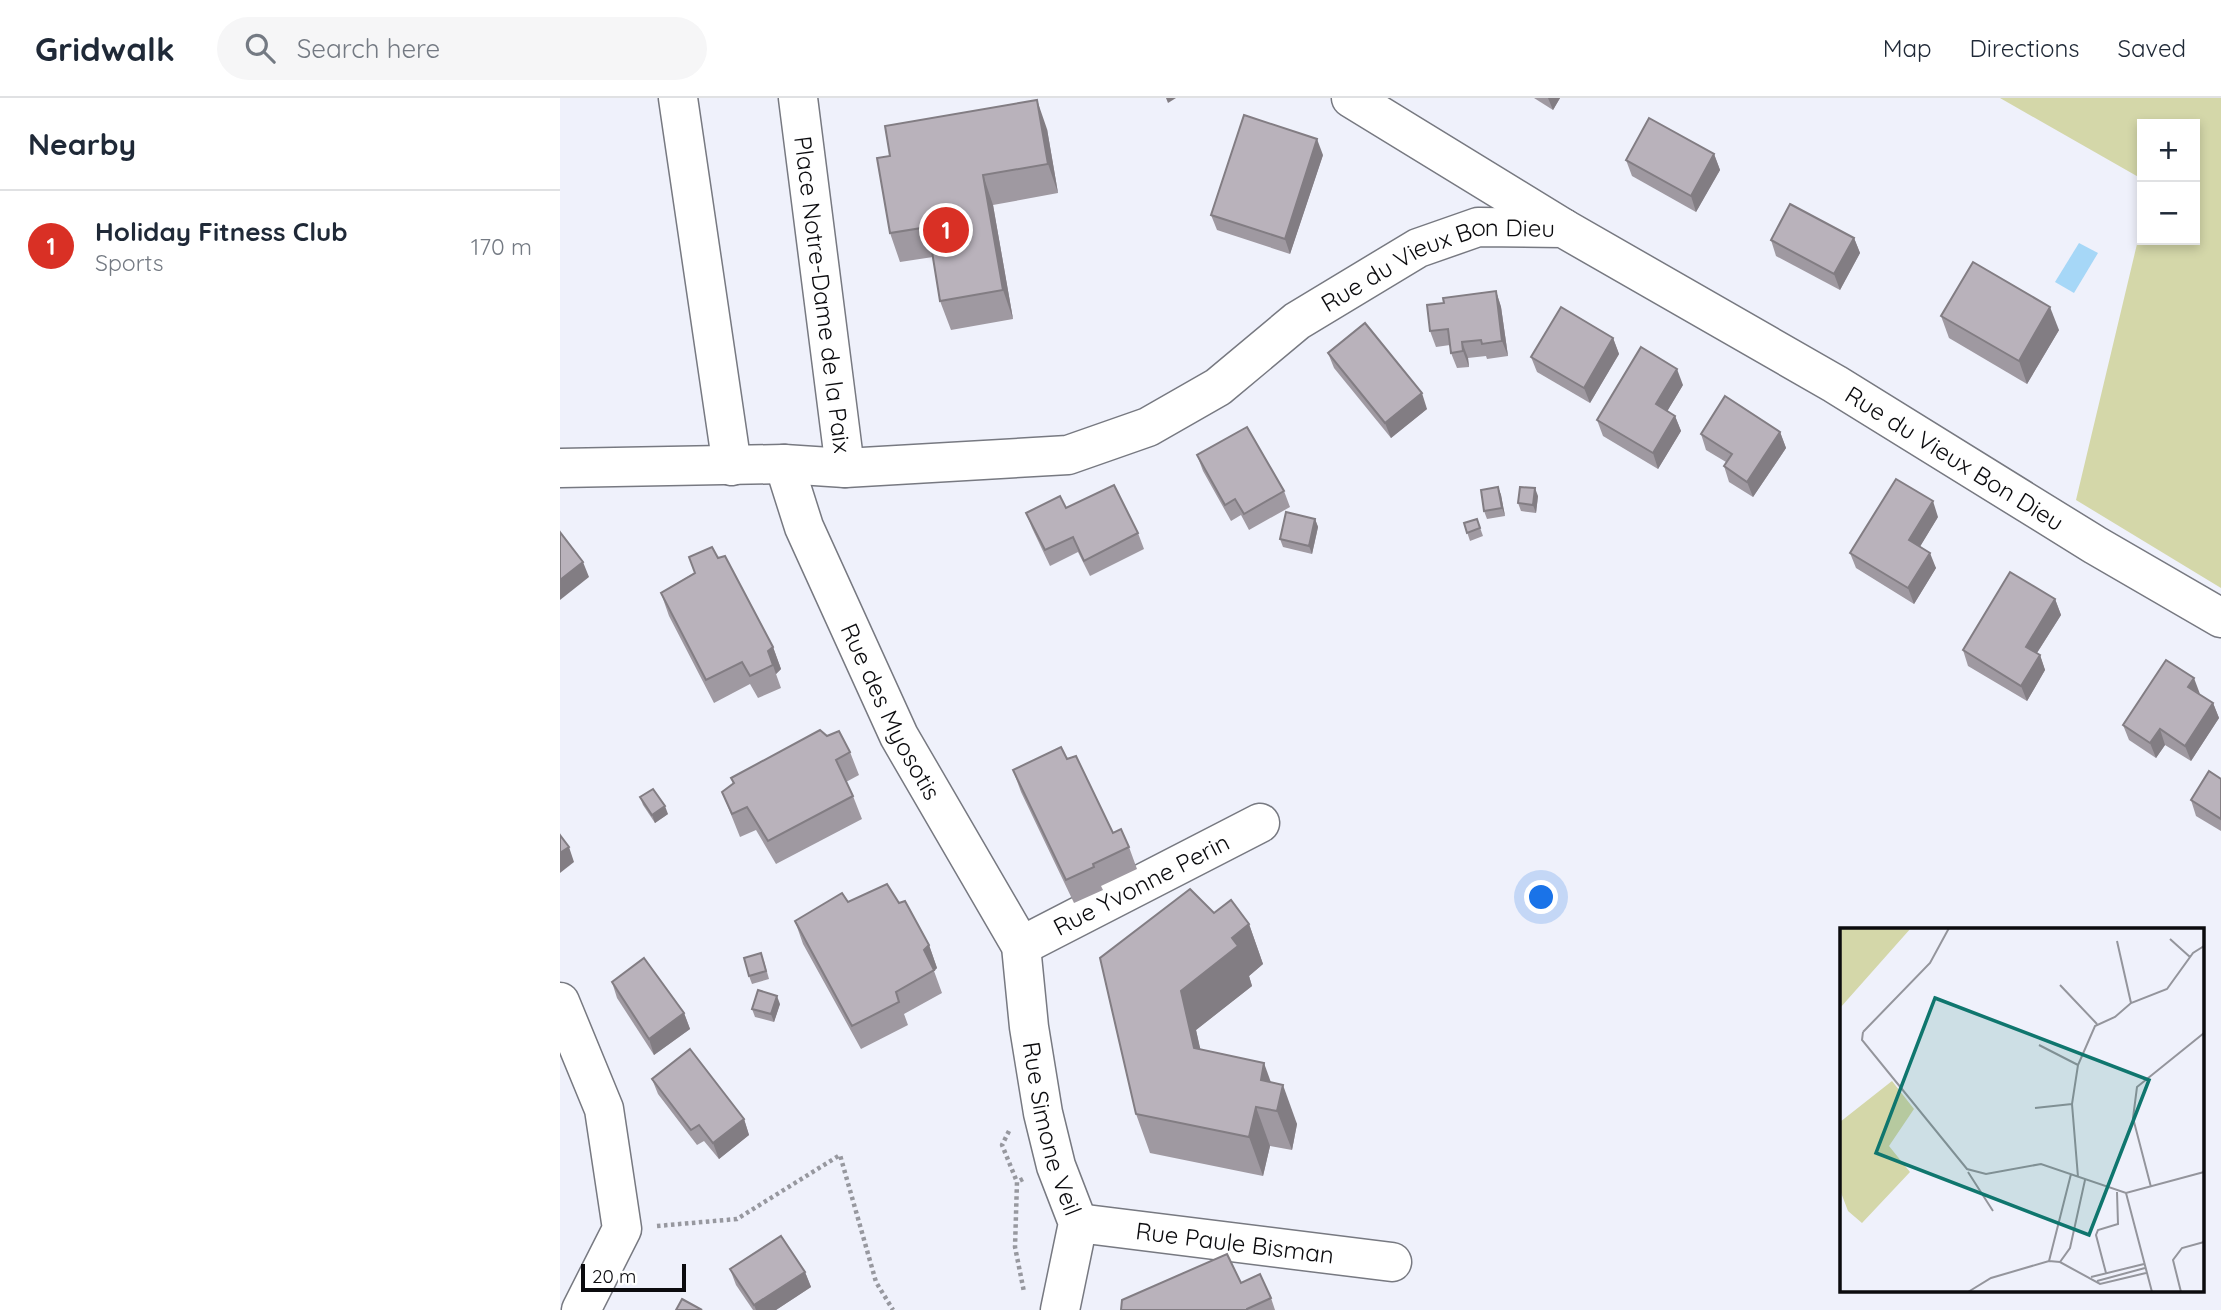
<!DOCTYPE html>
<html lang="en">
<head>
<meta charset="utf-8">
<style>
	:root { --surface:#fff; --page:#f6f6f7; --text:#1f2937; --muted:#747a83; --line:#e0e1e3; --accent:#d93025 }
	body { margin:0; font-family:Quicksand,sans-serif; background:var(--page); color:var(--text) }
	.controls { position:absolute; right:21px; top:21px; display:grid; overflow:hidden; border-radius:0px; box-shadow:0 4px 10px #0003 }
	.controls button { width:63px; height:63px; display:grid; place-items:center; padding:0; border:0; border-bottom:2px solid var(--line); background:var(--surface); color:var(--text); font:35px sans-serif }
	.scale { position:absolute; left:21px; bottom:18px; width:105px; box-sizing:border-box; padding-left:7px; border:4px solid #0b0b0e; border-top:0; font-size:19px; line-height:24px; white-space:nowrap; color:#0b0b0e; -webkit-text-stroke:5px #fff; paint-order:stroke }
	.you { position:absolute; left:982px; top:800px; width:24px; height:24px; margin:-18px; border:5px solid #fff; border-radius:50%; background:#1a73e8; box-shadow:0 0 0 10px #1a73e833 }
	.badge { display:grid; place-items:center; width:46px; height:46px; border-radius:50%; background:var(--accent); color:#fff; font-size:23px; font-weight:700 }
	.pin { position:absolute; translate:-50% -50%; border:4px solid #fff; box-shadow:0 2px 7px #0006 }
	.list { margin:0; padding:0; list-style:none }
	h2 { display:flex; justify-content:space-between; align-items:center; height:91px; margin:0; padding:0 28px; font-size:30px }
	h2 small { font-size:23px; font-weight:400; color:var(--muted) }
	.list li { display:grid; grid-template-columns:46px 1fr auto; gap:21px; align-items:center; box-sizing:border-box; height:112px; padding:0 28px; border-top:2px solid var(--line) }
	.list b { display:block; font-size:26px; white-space:nowrap }
	.list p { margin:0; font-size:23px; white-space:nowrap; color:var(--muted) }
	.list em { font-size:23px; font-style:normal; color:var(--muted) }
	.icon { flex:none; width:38px; height:38px; fill:none; stroke:currentColor; stroke-width:2; stroke-linecap:round; stroke-linejoin:round }
	.map { position:relative; flex:none; width:1661px; height:1212px; overflow:hidden }
	header { display:flex; align-items:center; gap:42px; box-sizing:border-box; height:98px; padding:0 35px; background:var(--surface); border-bottom:2px solid var(--line) }
	header strong { font-size:33px }
	nav { display:flex; gap:38px; margin-inline-start:auto; font-size:24px }
	.search { width:490px; height:63px; background:var(--page); display:flex; align-items:center; gap:18px; box-sizing:border-box; padding:0 24px; border-radius:38px; color:var(--muted); font-size:26px }
	main { display:flex }
	aside { flex:1; background:var(--surface) }
	.map>svg:first-child { display:block }
	.green { fill:#d4d7a9 }
	.water { fill:#a6d7f7 }
	.lines { fill:none; stroke-linecap:round; stroke-linejoin:round }
	.minor-casing { stroke:#777981; stroke-width:41 }
	.path { stroke:#97989f; stroke-width:4.5; stroke-dasharray:3.5 3.5; stroke-linecap:butt }
	.minor { stroke:#fff; stroke-width:38 }
	.wall { fill:#9f99a1 }
	.shaded-wall { fill:#827d83 }
	.building { fill:#b9b2bb; stroke:#827d83; stroke-width:2 }
	.labels { text-anchor:middle; dominant-baseline:central; stroke-width:5; stroke-linejoin:round; paint-order:stroke }
	.street-label { font-size:24px; fill:#0b0b0e; stroke:#fff }
	.inset-road { fill:none; stroke:#94959c; stroke-width:2 }
	.view { fill:#0f766e; fill-opacity:0.15; stroke:#0f766e; stroke-width:3.5 }
	.inset-edge { fill:none; stroke:#0b0b0e; stroke-width:3.5 }
</style>
</head>
<body>
<header>
<strong>Gridwalk</strong>
<div class="search"><svg class="icon" aria-label="search" viewBox="0 0 24 24"><circle cx="10" cy="10" r="6"/><path d="M15 15l6 6"/></svg>Search here</div>
<nav><a>Map</a><a>Directions</a><a>Saved</a></nav>
</header>
<main>
<aside>
<h2>Nearby<small></small></h2>
<ul class="list">
<li><span class="badge">1</span><div><b>Holiday Fitness Club</b><p>Sports</p></div><em>170 m</em></li>
</ul>
</aside>
<div class="map">
<svg width="1661" height="1212" viewBox="0 0 1661 1212">
	<rect width="100%" height="100%" fill="#eff1fb"/>
	<path class="green" d="M1440 0H1661V490L1516 402 1582 125V142H1635V26H1582V81Z"/>
	<path class="water" d="M1519 145 1538 155 1514 195 1495 184Z"/>
	<g class="lines">
		<defs>
			<g id="minor">
				<path d="M118 0 172 368"/>
				<path id="s1" d="M238 0 285 370"/>
				<path d="M791 0 1003 130"/>
				<path id="s2" d="M224 366 244 429 339 638 461 848 469 929 483 1015 496 1068 518 1125 500 1212"/>
				<path id="s3" d="M0 370 224 366 285 370 508 357 588 329 658 289 737 223 858 150 918 129 1003 130 1275 286 1535 447 1661 520"/>
				<path id="s4" d="M461 848 700 725"/>
				<path d="M0 904 44 1011 62 1131 21 1212"/>
				<path id="s5" d="M518 1125 832 1164"/>
			</g>
		</defs>
		<use href="#minor" class="minor-casing"/>
		<g class="path">
			<path d="M449 1033 442 1047 457 1084"/>
			<path d="M463 1081 457 1084 455 1149 464 1194"/>
			<path d="M97 1128 177 1121 280 1057 316 1184 333 1212"/>
		</g>
		<use href="#minor" class="minor"/>
	</g>
	<g class="wall">
		<path d="M974 0H1000L993 12Z"/>
		<path d="M487 31 498 95 433 107 453 221 391 232 380 203 373 159 340 164 330 135Z"/>
		<path d="M1154 56 1160 72 1136 114 1072 78 1066 62Z"/>
		<path d="M763 57 730 156 657 132 651 117Z"/>
		<path d="M1294 140 1300 155 1280 192 1216 158 1211 142Z"/>
		<path d="M936 193 941 209 948 258 927 261 926 258 908 260 909 269 897 270 891 255 890 247 876 249 870 233 884 205Z"/>
		<path d="M1381 218 1499 232 1467 286 1389 240Z"/>
		<path d="M1053 240 1059 256 1030 305 977 274 971 259Z"/>
		<path d="M768 255 867 311 831 340 774 270Z"/>
		<path d="M1123 287 1107 313 1115 318 1121 333 1098 371 1043 338 1037 322Z"/>
		<path d="M1220 334 1226 350 1193 399 1169 384 1164 368 1166 364 1146 352 1141 336Z"/>
		<path d="M637 357 724 393 730 409 689 432 681 417 671 423 643 373Z"/>
		<path d="M938 389 941 397 945 418 927 421 924 413Z"/>
		<path d="M978 398 976 415 961 413 958 405Z"/>
		<path d="M506 410 578 435 584 451 530 478 518 454 490 468 472 430 466 415Z"/>
		<path d="M1378 419 1360 448 1376 470 1354 506 1296 470 1290 455Z"/>
		<path d="M755 421 758 429 752 456 723 449 720 441Z"/>
		<path d="M917 421 923 438 910 443 904 425Z"/>
		<path d="M158 460 213 549 221 571 216 576 221 590 198 600 190 586 154 605 109 518 101 495Z"/>
		<path d="M1495 501 1501 517 1477 555 1480 557 1485 572 1467 603 1408 568 1403 552Z"/>
		<path d="M1639 596 1653 605 1659 620 1631 663 1605 647 1596 660 1569 642 1563 627Z"/>
		<path d="M267 638 290 654 299 677 286 684 293 698 302 721 216 766 196 732 180 739 162 694 173 686 171 680Z"/>
		<path d="M507 661 553 735 569 749 577 771 541 788 543 792 514 805 461 694 453 672Z"/>
		<path d="M1661 681V733L1636 718 1631 702Z"/>
		<path d="M80 699 108 716 95 725 83 707Z"/>
		<path d="M288 804 339 805 369 847 377 870 374 873 382 895 344 916 348 927 301 951 243 846 235 823Z"/>
		<path d="M654 815 689 826 703 866 689 878 692 888 636 932 640 951 711 984 737 1026 732 1052 710 1048 703 1078 590 1055 576 1016Z"/>
		<path d="M204 863 209 881 192 886 189 878Z"/>
		<path d="M52 884 124 915 130 931 94 957 57 900Z"/>
		<path d="M220 906 214 924 195 919 192 911Z"/>
		<path d="M92 981 184 1021 189 1037 159 1061 144 1043 137 1047 98 996Z"/>
		<path d="M170 1171 245 1174 251 1189 216 1212H193L176 1187Z"/>
		<path d="M711 1200 715 1212H561Z"/>
	</g>
	<g class="shaded-wall">
		<path d="M606 0H616L608 5Z"/>
		<path d="M988 0H1000L993 12Z"/>
		<path d="M477 2 487 31 498 95 488 66Z"/>
		<path d="M757 41 763 57 730 156 725 141Z"/>
		<path d="M1154 56 1160 72 1136 114 1131 98Z"/>
		<path d="M423 77 433 107 453 221 443 192Z"/>
		<path d="M1294 140 1300 155 1280 192 1274 176Z"/>
		<path d="M936 193 941 209 948 258 942 243Z"/>
		<path d="M1490 209 1499 232 1467 286 1459 263Z"/>
		<path d="M1053 240 1059 256 1030 305 1024 290Z"/>
		<path d="M902 244 908 260 909 269 903 253Z"/>
		<path d="M1117 271 1123 287 1102 322 1096 306Z"/>
		<path d="M862 295 867 311 831 340 825 325Z"/>
		<path d="M1115 318 1121 333 1098 371 1093 355Z"/>
		<path d="M1220 334 1226 350 1193 399 1187 384Z"/>
		<path d="M938 389 941 397 945 418 942 410Z"/>
		<path d="M975 390 978 398 976 415 973 407Z"/>
		<path d="M1373 403 1378 419 1355 457 1349 442Z"/>
		<path d="M755 421 758 429 752 456 749 448Z"/>
		<path d="M1370 455 1376 470 1354 506 1348 490Z"/>
		<path d="M23 464 29 479 0 502V482Z"/>
		<path d="M1495 501 1501 517 1471 564 1466 549Z"/>
		<path d="M213 549 221 571 216 576 208 553Z"/>
		<path d="M1480 557 1485 572 1467 603 1461 588Z"/>
		<path d="M1634 580 1640 596 1628 589Z"/>
		<path d="M1653 605 1659 620 1631 663 1625 648Z"/>
		<path d="M1600 631 1605 647 1596 660 1590 645Z"/>
		<path d="M105 708 108 716 95 725 92 717Z"/>
		<path d="M9 749 14 764 0 775V755Z"/>
		<path d="M689 826 703 866 689 878 692 888 636 932 649 989 634 950 621 893 672 840Z"/>
		<path d="M369 847 377 870 374 873 364 852Z"/>
		<path d="M217 898 220 906 214 924 211 916Z"/>
		<path d="M124 915 130 931 94 957 89 941Z"/>
		<path d="M704 965 718 1004 701 982Z"/>
		<path d="M723 987 737 1026 732 1052 717 1013Z"/>
		<path d="M696 1009 710 1048 703 1078 689 1039Z"/>
		<path d="M184 1021 189 1037 159 1061 153 1045Z"/>
		<path d="M245 1174 251 1189 216 1212H196L194 1207Z"/>
	</g>
	<g class="building">
		<path d="M477 2 488 66 423 77 443 192 380 203 368 129 330 135 317 60 330 58 325 28Z"/>
		<path d="M684 17 757 41 725 141 651 117Z"/>
		<path d="M1089 20 1154 56 1131 98 1066 62Z"/>
		<path d="M1230 106 1294 140 1274 176 1211 142Z"/>
		<path d="M1413 164 1490 209 1459 263 1381 218Z"/>
		<path d="M936 193 942 243 922 246 921 242 902 244 903 253 891 255 888 231 870 233 867 207 884 205 883 200Z"/>
		<path d="M1001 209 1053 240 1024 290 971 259Z"/>
		<path d="M805 225 862 295 825 325 768 255Z"/>
		<path d="M1081 249 1117 271 1096 306 1115 318 1093 355 1037 322Z"/>
		<path d="M1165 298 1220 334 1187 384 1164 368 1172 356 1141 336Z"/>
		<path d="M687 329 724 393 684 416 675 401 665 407 637 357Z"/>
		<path d="M1336 381 1373 403 1349 442 1370 455 1348 490 1290 455Z"/>
		<path d="M554 387 578 435 524 463 513 439 485 452 466 415 500 398 506 410Z"/>
		<path d="M938 389 942 410 924 413 921 392Z"/>
		<path d="M960 389 975 390 973 407 958 405Z"/>
		<path d="M726 414 755 421 749 448 720 441Z"/>
		<path d="M917 421 920 430 907 435 904 425Z"/>
		<path d="M0 434 23 464 0 482Z"/>
		<path d="M152 449 158 460 165 458 213 549 208 553 213 567 190 578 182 564 146 582 101 495 135 475 129 459Z"/>
		<path d="M1450 474 1495 501 1466 549 1480 557 1461 588 1403 552Z"/>
		<path d="M1606 562 1634 580 1628 589 1653 605 1625 648 1600 631 1590 645 1563 627Z"/>
		<path d="M260 632 267 638 279 633 290 654 276 662 293 698 208 743 187 709 172 716 162 694 174 685 171 680Z"/>
		<path d="M501 649 507 661 516 658 553 735 561 731 569 749 533 766 534 769 506 782 453 672Z"/>
		<path d="M1649 673 1661 681V721L1631 702Z"/>
		<path d="M93 691 105 708 92 717 80 699Z"/>
		<path d="M0 737 9 749 0 755Z"/>
		<path d="M327 786 339 805 345 803 369 847 364 852 374 872 336 894 339 904 292 928 235 823 282 795 288 804Z"/>
		<path d="M630 791 654 815 671 802 689 826 672 840 678 848 621 893 634 950 704 965 701 982 723 987 717 1013 696 1009 689 1039 576 1016 540 860Z"/>
		<path d="M201 855 206 873 189 878 184 860Z"/>
		<path d="M84 860 124 915 89 941 52 884Z"/>
		<path d="M198 892 217 898 211 916 192 911Z"/>
		<path d="M130 951 184 1021 153 1045 139 1027 131 1032 92 981Z"/>
		<path d="M221 1138 245 1174 194 1207 170 1171Z"/>
		<path d="M667 1156 681 1185 700 1176 711 1200 687 1211V1212H561L562 1202Z"/>
		<path d="M122 1201 142 1212H116Z"/>
	</g>
	<g class="labels">
		<g class="street-label">
			<text stroke="none"><textPath href="#s3" startOffset="933">Rue du Vieux Bon Dieu</textPath></text>
			<text stroke="none"><textPath href="#s1" startOffset="198">Place Notre-Dame de la Paix</textPath></text>
			<text stroke="none"><textPath href="#s3" startOffset="1521">Rue du Vieux Bon Dieu</textPath></text>
			<text stroke="none"><textPath href="#s2" startOffset="270">Rue des Myosotis</textPath></text>
			<text stroke="none"><textPath href="#s4" startOffset="135">Rue Yvonne Perin</textPath></text>
			<text stroke="none"><textPath href="#s2" startOffset="724">Rue Simone Veil</textPath></text>
			<text stroke="none"><textPath href="#s5" startOffset="158">Rue Paule Bisman</textPath></text>
		</g>
	</g>
	<g transform="translate(1280 830)">
		<rect width="364" height="364" fill="#eff1fb"/>
		<path d="M0 0H71L0 80ZM52 153 74 181 49 218 70 244 22 295 8 283 0 262V194Z" fill="#d4d7a9"/>
		<path class="inset-road" d="M330 11 350 29M277 13 291 75M220 57 257 96M23 104 22 112 127 241 146 246 201 236 286 265 364 244M23 104 90 35 109 0M199 117 238 137M195 180 232 176M128 244 153 283M238 249 232 176 238 137 255 98 275 89 291 75 327 61 353 25 364 18M311 259 293 190 297 159 364 105M286 265 312 364M209 333 231 246M220 334 230 320 245 252M266 345 256 307 258 302 278 296 277 264M251 349 304 336M257 353 305 340M128 364 151 350 209 333 220 334 260 356 306 345M341 364 333 332 342 320 364 314"/>
		<path class="view" d="M95 70 309 152 249 307 36 225Z"/>
		<rect width="364" height="364" class="inset-edge"/>
	</g>
</svg>
<div class="controls">
<button>+</button>
<button>−</button>
</div>
<div class="scale">20 m</div>
<div class="you"></div>
<div class="pin badge" style="left:386px;top:132px">1</div>
</div>
</main>
</body>
</html>
